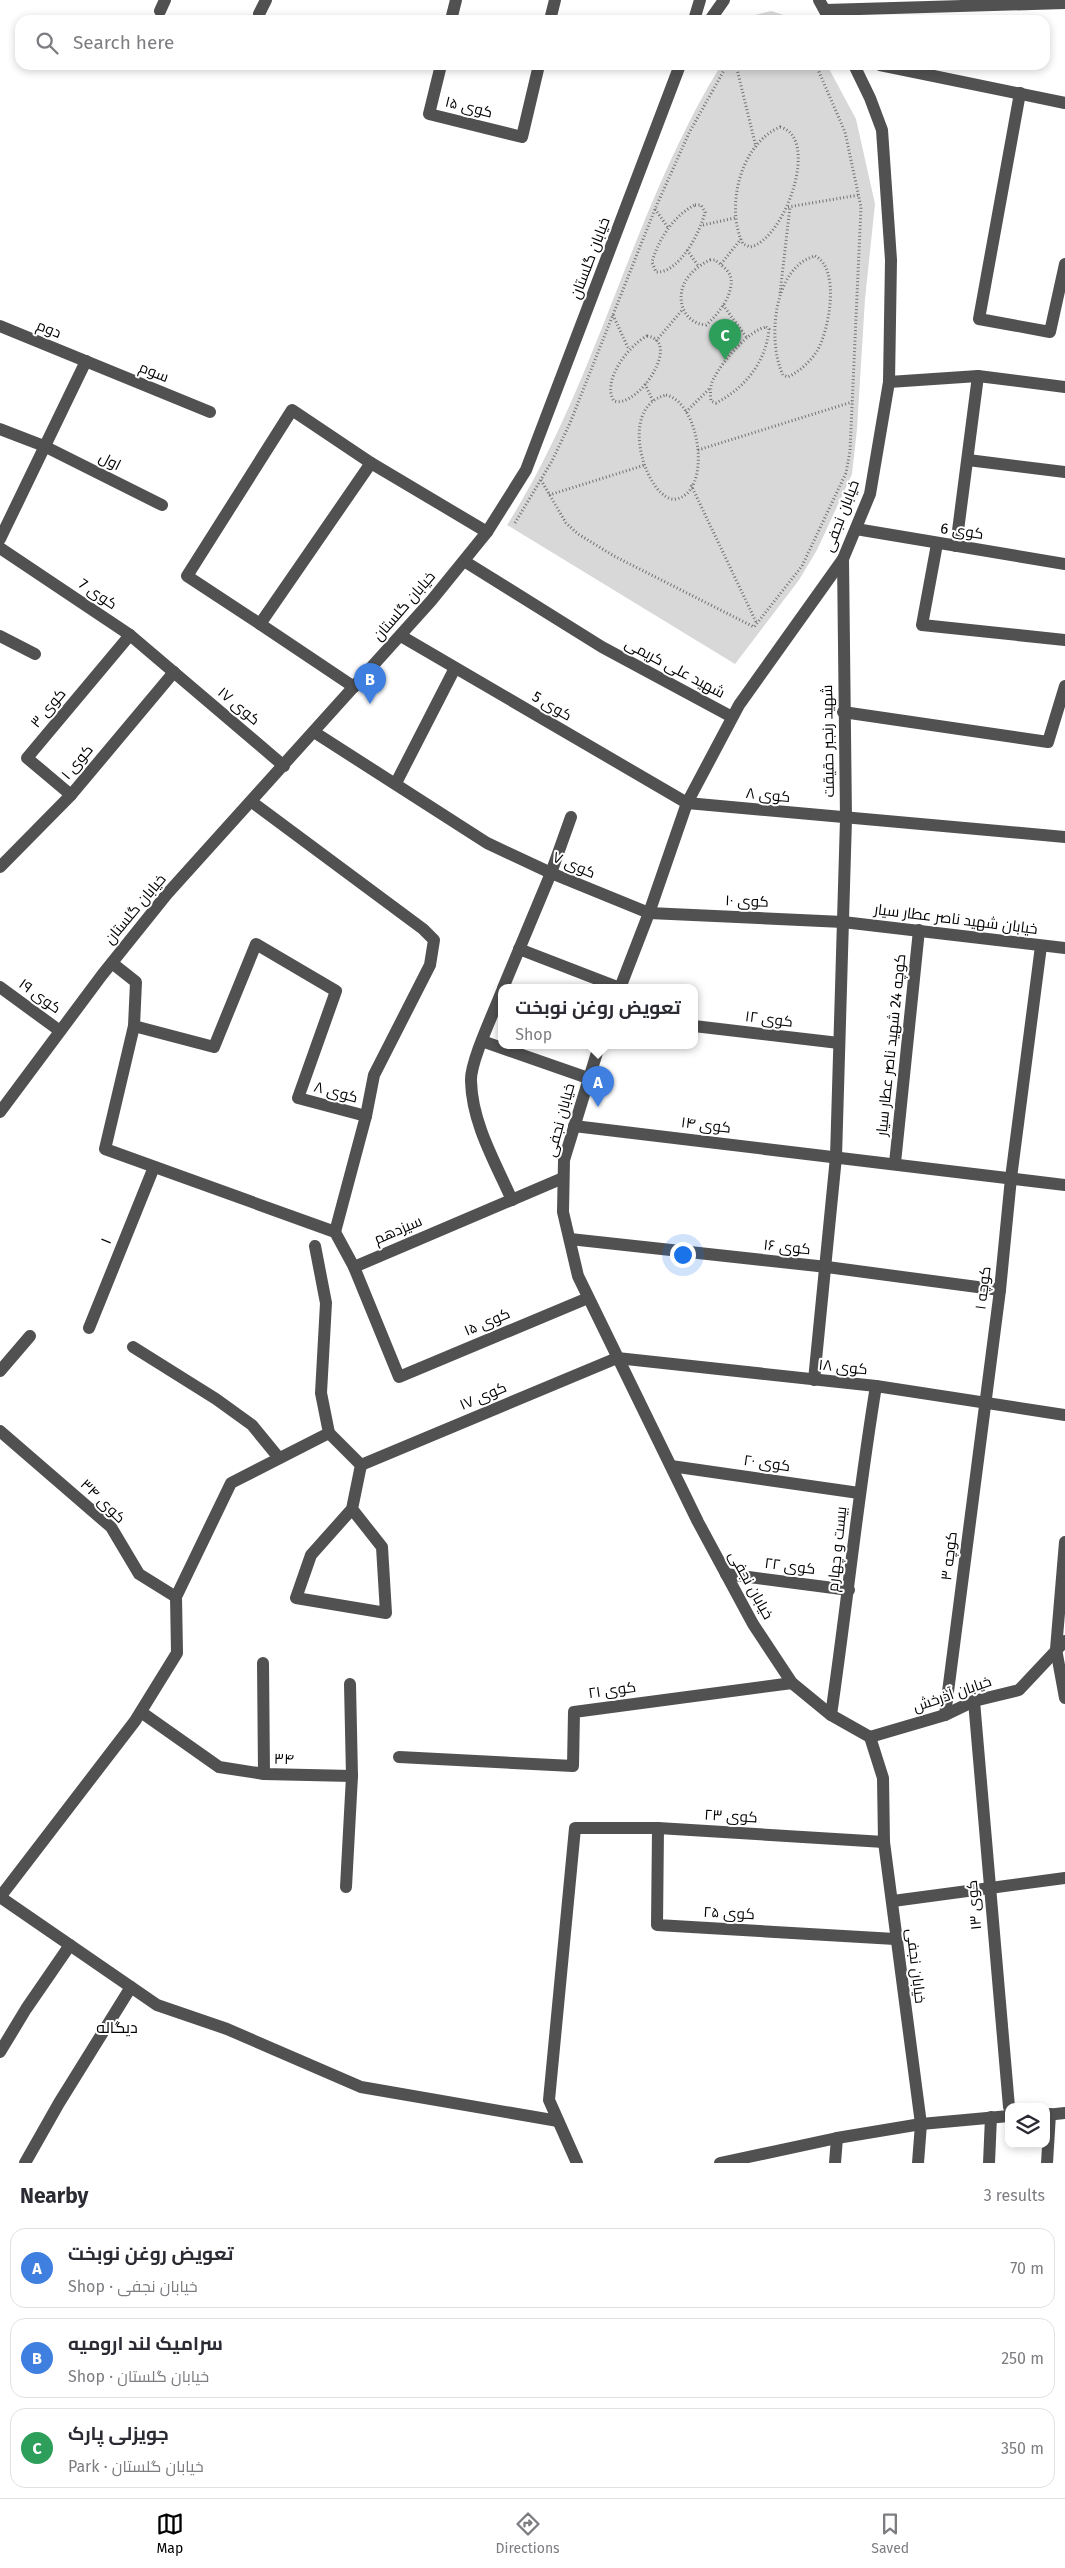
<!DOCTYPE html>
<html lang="en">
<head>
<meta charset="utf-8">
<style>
	:root { --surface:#fff; --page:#f2f2f3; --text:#2b2b33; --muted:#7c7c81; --line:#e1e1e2; --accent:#000 }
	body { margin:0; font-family:"Fira Sans",Cairo,sans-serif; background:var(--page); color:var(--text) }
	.controls { position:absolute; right:15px; bottom:15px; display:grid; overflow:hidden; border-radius:10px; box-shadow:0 2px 8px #0003 }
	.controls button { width:45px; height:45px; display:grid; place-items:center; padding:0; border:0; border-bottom:1px solid var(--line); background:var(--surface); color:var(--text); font:25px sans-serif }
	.you { position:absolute; left:682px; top:1254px; width:18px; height:18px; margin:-12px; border:4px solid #fff; border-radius:50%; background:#1a73e8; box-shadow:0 0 0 8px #1a73e833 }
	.badge { display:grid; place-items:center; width:32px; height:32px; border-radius:50%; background:var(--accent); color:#fff; font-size:16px; font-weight:700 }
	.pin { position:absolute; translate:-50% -41px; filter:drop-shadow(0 1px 2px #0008) }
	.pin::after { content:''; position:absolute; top:26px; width:18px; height:15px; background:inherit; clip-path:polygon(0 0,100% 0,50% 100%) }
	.popup { position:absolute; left:498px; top:984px; width:200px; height:65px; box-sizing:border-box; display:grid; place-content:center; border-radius:10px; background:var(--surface); filter:drop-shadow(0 1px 4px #0005); font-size:16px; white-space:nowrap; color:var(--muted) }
	.popup b { font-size:19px; color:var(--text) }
	.popup::after { content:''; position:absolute; left:50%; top:100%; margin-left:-10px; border:10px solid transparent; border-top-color:var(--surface) }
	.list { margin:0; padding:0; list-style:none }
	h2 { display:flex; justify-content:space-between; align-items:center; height:65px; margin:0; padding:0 20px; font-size:21px }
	h2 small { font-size:16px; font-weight:400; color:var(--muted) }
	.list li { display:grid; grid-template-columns:32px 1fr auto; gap:15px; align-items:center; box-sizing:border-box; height:80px; margin:0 10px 10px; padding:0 10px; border:1px solid var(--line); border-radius:15px }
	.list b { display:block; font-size:19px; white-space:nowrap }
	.list p { margin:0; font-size:16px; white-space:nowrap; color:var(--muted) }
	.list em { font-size:16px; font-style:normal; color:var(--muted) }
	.icon { flex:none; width:28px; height:28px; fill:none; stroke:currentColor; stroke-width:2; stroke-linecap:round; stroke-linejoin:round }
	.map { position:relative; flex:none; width:1065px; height:2163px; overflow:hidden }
	.search { position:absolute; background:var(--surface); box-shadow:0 2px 8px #0003; left:15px; right:15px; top:15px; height:55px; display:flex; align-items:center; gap:12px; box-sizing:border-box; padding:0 18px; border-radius:15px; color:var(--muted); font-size:19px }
	.sheet { height:335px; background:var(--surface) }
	nav { display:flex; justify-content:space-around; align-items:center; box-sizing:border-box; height:70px; border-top:1px solid var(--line); background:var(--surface); font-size:14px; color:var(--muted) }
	nav a { display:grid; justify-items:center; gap:2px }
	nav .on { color:var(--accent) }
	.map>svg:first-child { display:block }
	.green { fill:#d8d8d8 }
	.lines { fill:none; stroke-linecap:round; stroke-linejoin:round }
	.path { stroke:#737373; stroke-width:3; stroke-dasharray:1 2.5; stroke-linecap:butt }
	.minor { stroke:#515151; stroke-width:12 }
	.labels { text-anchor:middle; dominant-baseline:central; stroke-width:4; stroke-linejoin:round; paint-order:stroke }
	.street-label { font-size:15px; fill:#000; stroke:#fff }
	.neighbourhood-label { font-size:16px; fill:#000; stroke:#fff }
</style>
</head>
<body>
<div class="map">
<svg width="1065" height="2163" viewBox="0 0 1065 2163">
	<rect width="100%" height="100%" fill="#fff"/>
	<g class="green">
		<path d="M771 11 787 16 791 20H749L751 16Z"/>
		<path d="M721 65H827L856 119 875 204 865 299 857 429 852 474 817 550 799 580 735 664 507 525C598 381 632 210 721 65Z"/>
	</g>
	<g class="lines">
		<g class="path">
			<path d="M767 20H768"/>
			<path d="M736 65 756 147"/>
			<path d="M780 127C821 137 785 240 750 247L743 244C725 208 740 144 780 127Z"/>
			<path d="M695 205H701L705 212C701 231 679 274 656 272L652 262C658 240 674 215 695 205Z"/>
			<path d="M788 207 859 195"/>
			<path d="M655 209 669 229"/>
			<path d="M703 225 735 218"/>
			<path d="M687 250 699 267"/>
			<path d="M815 256C841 269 829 331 817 351 810 362 800 371 788 377L783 375C767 342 773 267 815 256Z"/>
			<path d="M710 260H715C720 264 727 269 730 275 736 292 718 315 706 325 683 323 675 299 686 280 691 272 701 264 710 260Z"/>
			<path d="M721 264 741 239"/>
			<path d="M780 293 790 207"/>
			<path d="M723 305 747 338"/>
			<path d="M613 315 629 350"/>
			<path d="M766 327 769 329C766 362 745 388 716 403L711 401C710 393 710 385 714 378 722 362 749 330 766 327Z"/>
			<path d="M647 336C683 341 638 409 614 401 601 381 629 345 647 336Z"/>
			<path d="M656 341 683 309"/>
			<path d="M645 384 653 401"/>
			<path d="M666 395C700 402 713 492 676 499 649 504 614 408 666 395Z"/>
			<path d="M686 412 710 388"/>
			<path d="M698 450 852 402"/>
			<path d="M541 480 566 523 578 534 614 556 754 627 802 566 846 473 850 451 861 207 845 132 816 65"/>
			<path d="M691 485 757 624"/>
			<path d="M549 495 645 465"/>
			<path d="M515 523 552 461 570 423 655 209 689 133 727 65"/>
		</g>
		<g class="minor">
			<path d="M819 0 830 20"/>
			<path d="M825 10 1065 3"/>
			<path d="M160 11 165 0"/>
			<path d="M259 14 266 0"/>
			<path d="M451 20 456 0"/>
			<path d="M550 20 555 0"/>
			<path d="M694 20 700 0"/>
			<path d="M710 20 724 0"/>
			<path d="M441 65 429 114 522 137 539 65"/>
			<path d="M880 65 1065 103"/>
			<path d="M1020 93 979 319 1050 332 1065 264"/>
			<path d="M0 326 210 412"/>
			<path d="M889 382 978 376 1065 387"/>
			<path d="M0 429 44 446 162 505"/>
			<path d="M968 460 1065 472"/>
			<path d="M856 529 1065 564"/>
			<path d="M0 539 86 361"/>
			<path d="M937 544 922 625 1065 640"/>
			<path d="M956 546 978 376"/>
			<path d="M0 548 130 635 284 766"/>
			<path d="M464 561 602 647 732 717"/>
			<path d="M260 624 187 576 292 410 371 463 487 532"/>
			<path d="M0 636 35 654"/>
			<path d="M401 636 687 803 1065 837"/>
			<path d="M354 687 260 624 371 463"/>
			<path d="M843 712 1048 742 1065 686"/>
			<path d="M314 732 487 843 551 873 649 913 843 922 1065 948"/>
			<path d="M396 783 455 668"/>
			<path d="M71 795 27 758 130 635"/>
			<path d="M252 802 423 929 434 940 430 965 374 1075 366 1116 335 1232"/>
			<path d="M0 867 71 795 174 672"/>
			<path d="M519 949 620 988"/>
			<path d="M112 963 136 982 134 1026"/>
			<path d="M0 987 60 1031"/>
			<path d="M503 988 551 873 571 817"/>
			<path d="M620 988 649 913 687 803 739 705 843 559 870 494 889 382 891 260 882 130 870 98 854 65"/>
			<path d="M502 991C494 1012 470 1062 471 1081 472 1123 495 1162 512 1200"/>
			<path d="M694 1026 839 1043"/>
			<path d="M482 1041 588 1078"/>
			<path d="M599 1046 564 1160 563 1212 578 1276 698 1522 753 1624 792 1683 831 1715 870 1737 883 1778 884 1842 921 2124 918 2163"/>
			<path d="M0 1112 102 975 167 894 431 601 487 532 526 470 680 65"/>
			<path d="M574 1126 1065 1185"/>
			<path d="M895 1163 919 930"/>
			<path d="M563 1178 354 1267 399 1377 588 1298"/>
			<path d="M570 1239 827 1267 1000 1290"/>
			<path d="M354 1267 335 1232 105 1149 134 1026 214 1047 256 944 336 991 298 1098 366 1116"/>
			<path d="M89 1328 154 1167"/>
			<path d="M133 1347 216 1399 252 1425 279 1458"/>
			<path d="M0 1371 30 1336"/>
			<path d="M814 1380 836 1157 846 819 843 559"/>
			<path d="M0 1431 111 1527 139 1574 176 1597"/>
			<path d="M329 1433 361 1465"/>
			<path d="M361 1465 617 1358 876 1386 1065 1415"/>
			<path d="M671 1466 859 1493"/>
			<path d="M352 1509 382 1547 386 1613 296 1598 311 1555 352 1509 361 1465"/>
			<path d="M1065 1542 1056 1649 1065 1698"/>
			<path d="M726 1574 849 1590"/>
			<path d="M263 1663 264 1774"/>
			<path d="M974 1701 1009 2107"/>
			<path d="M141 1712 219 1767 264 1774 352 1776 350 1684"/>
			<path d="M831 1715C847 1605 858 1495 876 1386"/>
			<path d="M945 1715 1000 1290 1011 1178 1041 946"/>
			<path d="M870 1737 945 1715 974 1701 1019 1690 1065 1641"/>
			<path d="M399 1757 573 1766 574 1712 792 1683"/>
			<path d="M658 1828 657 1925 895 1939"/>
			<path d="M346 1887 352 1776"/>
			<path d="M0 1897 135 1721 177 1653 176 1597 231 1483 329 1433 321 1393 326 1303 315 1246"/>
			<path d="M0 1897 157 2005 227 2029 361 2087 558 2121"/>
			<path d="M893 1901 1065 1878"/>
			<path d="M0 2052 26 2009 70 1945"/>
			<path d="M1046 2115 1065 2113"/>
			<path d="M25 2163 59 2103 131 1987"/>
			<path d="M577 2163 549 2100 575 1828H658L884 1842"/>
			<path d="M720 2163 837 2138 921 2124 1009 2116"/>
			<path d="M835 2163 837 2138"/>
			<path d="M989 2163 991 2117"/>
			<path d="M1047 2163 1050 2114"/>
		</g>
	</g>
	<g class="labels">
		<g class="street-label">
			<text transform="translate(469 107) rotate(14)">کوی ۱۵</text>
			<text transform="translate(590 258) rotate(-69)">خیابان گلستان</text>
			<text transform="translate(49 329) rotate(22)">دوم</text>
			<text transform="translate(154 372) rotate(22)">سوم</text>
			<text transform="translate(110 461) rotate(27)">اول</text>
			<text transform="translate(841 516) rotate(-69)">خیابان نجفی</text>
			<text transform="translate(962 531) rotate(8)">کوی 6</text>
			<text transform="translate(98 594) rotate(34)">کوی 7</text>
			<text transform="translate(404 606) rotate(-49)">خیابان گلستان</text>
			<text transform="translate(675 668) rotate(28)">شهید علی کریمی</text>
			<text transform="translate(239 706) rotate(40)">کوی ۱۷</text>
			<text transform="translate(552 706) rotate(30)">کوی 5</text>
			<text transform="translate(48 708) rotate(-50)">کوی ۳</text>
			<text transform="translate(828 741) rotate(-91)">شهید رنجبر حقیقت</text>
			<text transform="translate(77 762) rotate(-50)">کوی ۱</text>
			<text transform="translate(768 795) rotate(6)">کوی ۸</text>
			<text transform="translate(574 865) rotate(23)">کوی ۷</text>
			<text transform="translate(747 901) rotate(2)">کوی ۱۰</text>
			<text transform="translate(135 909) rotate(-50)">خیابان گلستان</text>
			<text transform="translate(956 919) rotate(7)">خیابان شهید ناصر عطار سیار</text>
			<text transform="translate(40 996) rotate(36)">کوی ۱۹</text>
			<text transform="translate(769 1019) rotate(7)">کوی ۱۲</text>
			<text transform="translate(891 1045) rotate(-84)">کوچه 24 شهید ناصر عطار سیار</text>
			<text transform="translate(336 1092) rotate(15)">کوی ۸</text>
			<text transform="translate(560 1120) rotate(-75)">خیابان نجفی</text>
			<text transform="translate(706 1125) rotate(7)">کوی ۱۴</text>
			<text transform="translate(398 1230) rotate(-23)">سیزدهم</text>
			<text transform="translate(106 1241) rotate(-68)">۱</text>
			<text transform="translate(787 1247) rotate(6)">کوی ۱۶</text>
			<text transform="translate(983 1288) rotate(-83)">کوچه ۱</text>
			<text transform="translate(487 1322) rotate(-23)">کوی ۱۵</text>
			<text transform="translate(843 1367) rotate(6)">کوی ۱۸</text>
			<text transform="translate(483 1396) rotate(-23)">کوی ۱۷</text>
			<text transform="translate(767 1463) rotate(8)">کوی ۲۰</text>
			<text transform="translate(103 1501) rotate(44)">کوی ۳۴</text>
			<text transform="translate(837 1549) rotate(-84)">بیست و چهارم</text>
			<text transform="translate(949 1556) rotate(-83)">کوچه ۳</text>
			<text transform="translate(790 1566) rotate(7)">کوی ۲۲</text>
			<text transform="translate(751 1585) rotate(61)">خیابان نجفی</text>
			<text transform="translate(612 1690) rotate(-8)">کوی ۲۱</text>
			<text transform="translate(952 1694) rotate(-19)">خیابان آذرخش</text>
			<text transform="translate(284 1759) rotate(1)">۳۴</text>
			<text transform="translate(731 1816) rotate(3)">کوی ۲۳</text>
			<text transform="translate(974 1905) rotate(-95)">کوی ۱۳</text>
			<text transform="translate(729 1913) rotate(3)">کوی ۲۵</text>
			<text transform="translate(916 1966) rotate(83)">خیابان نجفی</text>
		</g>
		<g class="neighbourhood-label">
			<text x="117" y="2027">دیگاله</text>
		</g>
	</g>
</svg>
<div class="controls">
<button><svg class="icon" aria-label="layers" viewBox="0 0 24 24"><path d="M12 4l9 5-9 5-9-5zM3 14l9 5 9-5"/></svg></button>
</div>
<div class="you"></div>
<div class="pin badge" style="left:598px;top:1107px;background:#3f7fe0">A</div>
<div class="popup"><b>تعویض روغن نوبخت</b>Shop</div>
<div class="pin badge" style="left:370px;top:704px;background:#3f7fe0">B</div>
<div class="pin badge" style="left:725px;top:360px;background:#2e9e5b">C</div>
<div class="search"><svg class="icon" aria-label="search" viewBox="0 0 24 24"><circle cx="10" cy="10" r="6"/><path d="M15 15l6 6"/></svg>Search here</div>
</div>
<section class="sheet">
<h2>Nearby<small>3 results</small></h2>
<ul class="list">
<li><span class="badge" style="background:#3f7fe0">A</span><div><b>تعویض روغن نوبخت</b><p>Shop · خیابان نجفی</p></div><em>70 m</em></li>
<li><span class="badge" style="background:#3f7fe0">B</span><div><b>سرامیک لند ارومیه</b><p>Shop · خیابان گلستان</p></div><em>250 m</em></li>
<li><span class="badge" style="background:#2e9e5b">C</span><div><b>جویزلی پارک</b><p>Park · خیابان گلستان</p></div><em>350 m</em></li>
</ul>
</section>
<nav>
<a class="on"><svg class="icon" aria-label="map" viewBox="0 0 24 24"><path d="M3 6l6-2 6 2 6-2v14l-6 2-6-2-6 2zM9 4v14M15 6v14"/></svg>Map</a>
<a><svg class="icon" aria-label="directions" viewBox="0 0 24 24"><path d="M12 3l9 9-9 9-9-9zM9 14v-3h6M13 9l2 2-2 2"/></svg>Directions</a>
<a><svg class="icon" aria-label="saved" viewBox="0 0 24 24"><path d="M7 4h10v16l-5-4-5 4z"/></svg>Saved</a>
</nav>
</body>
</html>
